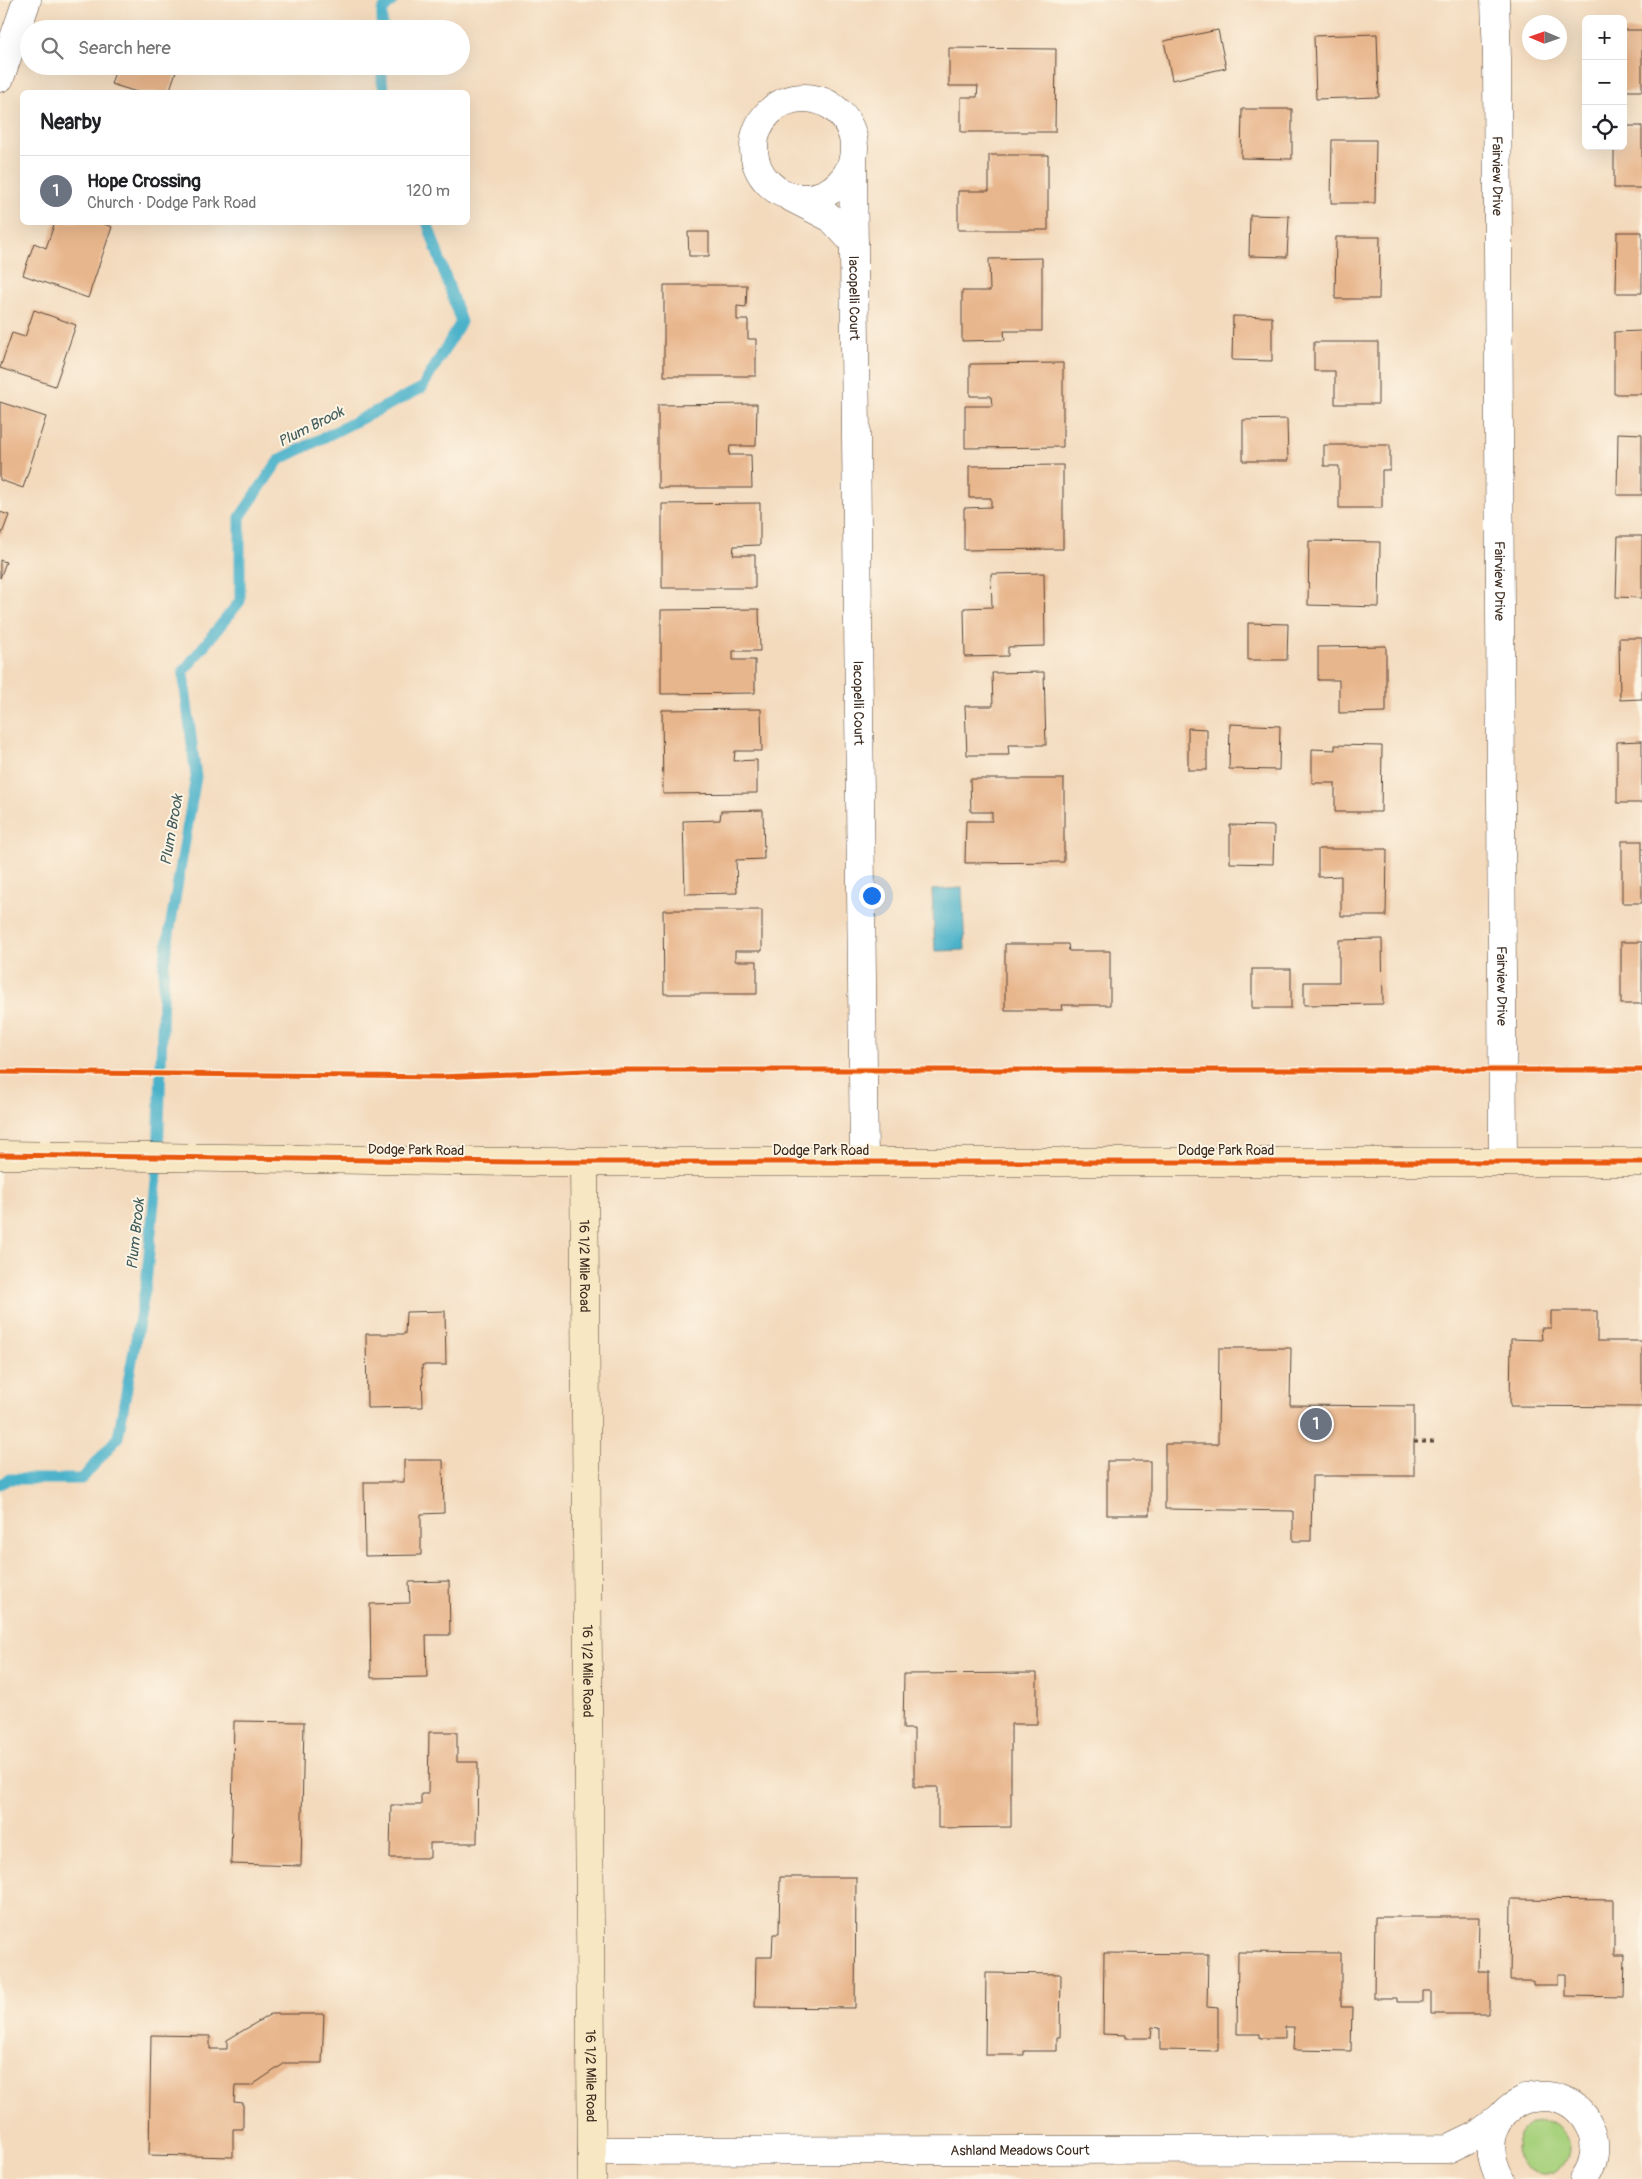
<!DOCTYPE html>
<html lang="en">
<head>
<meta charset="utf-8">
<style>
	:root { --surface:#fff; --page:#f6f6f6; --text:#202124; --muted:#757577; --line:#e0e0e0; --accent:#0b8043 }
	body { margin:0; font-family:Pangolin,sans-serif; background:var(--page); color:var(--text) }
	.controls { position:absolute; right:15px; top:15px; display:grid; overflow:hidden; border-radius:8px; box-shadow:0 5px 20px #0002 }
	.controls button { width:45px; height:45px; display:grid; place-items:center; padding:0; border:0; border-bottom:1px solid var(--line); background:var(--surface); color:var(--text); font:25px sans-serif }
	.compass { position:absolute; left:1522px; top:15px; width:45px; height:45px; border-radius:50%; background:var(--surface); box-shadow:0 5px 20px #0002; rotate:272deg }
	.you { position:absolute; left:871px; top:895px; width:18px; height:18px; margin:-12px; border:4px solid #fff; border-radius:50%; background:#1a73e8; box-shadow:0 0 0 8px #1a73e833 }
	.badge { display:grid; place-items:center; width:32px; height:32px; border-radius:50%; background:var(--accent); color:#fff; font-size:16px; font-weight:700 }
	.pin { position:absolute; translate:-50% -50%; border:2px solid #fff; box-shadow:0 1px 5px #0006 }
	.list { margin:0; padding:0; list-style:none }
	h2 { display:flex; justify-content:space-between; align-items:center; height:65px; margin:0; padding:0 20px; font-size:21px }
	h2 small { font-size:16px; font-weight:400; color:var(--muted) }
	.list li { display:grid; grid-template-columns:32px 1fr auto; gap:15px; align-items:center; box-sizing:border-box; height:70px; padding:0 20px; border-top:1px solid var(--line) }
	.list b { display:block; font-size:19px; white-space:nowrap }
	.list p { margin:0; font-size:16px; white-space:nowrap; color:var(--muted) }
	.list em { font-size:16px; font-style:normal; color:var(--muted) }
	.icon { flex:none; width:28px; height:28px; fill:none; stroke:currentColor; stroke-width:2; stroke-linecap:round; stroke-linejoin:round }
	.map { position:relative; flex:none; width:1642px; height:2179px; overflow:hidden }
	.search { position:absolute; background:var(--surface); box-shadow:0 5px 20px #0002; left:20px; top:20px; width:450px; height:55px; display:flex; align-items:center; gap:12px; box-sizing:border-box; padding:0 18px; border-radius:28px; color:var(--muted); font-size:19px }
	.panel { position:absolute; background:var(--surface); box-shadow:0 5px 20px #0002; left:20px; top:90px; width:450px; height:135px; border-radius:8px }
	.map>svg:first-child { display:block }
	.green { fill:#a9d27e; stroke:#727e4e }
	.water { fill:#4bb2ca; stroke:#436e74 }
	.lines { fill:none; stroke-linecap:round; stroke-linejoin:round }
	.stream { stroke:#4bb2ca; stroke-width:11 }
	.building { fill:#e8b68c }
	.street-casing { stroke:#574436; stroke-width:29 }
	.secondary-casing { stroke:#574436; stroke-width:29 }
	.path { stroke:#574436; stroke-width:3; stroke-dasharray:4 4; stroke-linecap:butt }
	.street { stroke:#fff; stroke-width:28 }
	.secondary { stroke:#f7e8c3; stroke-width:28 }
	.cycleway-casing { stroke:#fcf5e5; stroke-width:8 }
	.cycleway { stroke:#e8590c; stroke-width:5 }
	.labels { text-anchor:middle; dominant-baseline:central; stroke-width:4; stroke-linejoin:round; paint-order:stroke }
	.street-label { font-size:14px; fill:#3b2a1e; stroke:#fcf5e5 }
	.water-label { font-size:15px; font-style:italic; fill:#415a5a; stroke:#fcf5e5 }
</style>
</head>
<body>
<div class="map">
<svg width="1642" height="2179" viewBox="0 0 1642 2179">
	<rect width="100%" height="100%" fill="#fcf5e5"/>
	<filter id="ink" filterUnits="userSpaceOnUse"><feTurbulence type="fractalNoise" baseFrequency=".02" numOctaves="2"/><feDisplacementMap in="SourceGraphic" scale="10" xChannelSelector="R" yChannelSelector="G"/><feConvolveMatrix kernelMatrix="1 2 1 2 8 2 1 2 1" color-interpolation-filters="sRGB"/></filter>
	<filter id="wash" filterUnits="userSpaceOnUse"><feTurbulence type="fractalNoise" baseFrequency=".0096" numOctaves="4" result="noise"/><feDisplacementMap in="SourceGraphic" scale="20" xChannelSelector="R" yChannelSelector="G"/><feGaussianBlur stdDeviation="1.12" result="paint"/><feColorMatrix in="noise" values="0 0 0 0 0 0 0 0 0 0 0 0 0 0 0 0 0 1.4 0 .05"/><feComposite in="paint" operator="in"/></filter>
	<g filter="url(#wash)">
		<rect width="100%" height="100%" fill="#f3dabd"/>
		<circle class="green" cx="1543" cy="2148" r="26"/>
		<path class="water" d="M962 888 965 950 935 951 932 890Z"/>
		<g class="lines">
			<g class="stream">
				<path d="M382 29V11L393 0"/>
				<path d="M382 66V82L385 92"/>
				<path d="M0 1484 9 1479H82L118 1437 146 1284 158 1161 164 963 196 777 183 672 240 601V517L279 460 422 388 461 322 427 222"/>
			</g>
		</g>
		<g id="blocks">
			<g class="building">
				<path d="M1218 30 1226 68 1172 80 1164 41Z"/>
				<rect x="1623" y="30" width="19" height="61"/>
				<path d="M1377 34 1379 97 1316 99 1314 36Z"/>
				<path d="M949 48 1056 49 1055 132H961V97H977L978 86H949Z"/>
				<path d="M117 66H178L169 92H137L111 84Z"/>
				<path d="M1242 109H1292V159L1241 158Z"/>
				<path d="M1623 126H1642V188H1614V146H1623Z"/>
				<path d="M1332 140H1376L1375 203H1331Z"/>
				<path d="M989 155H1048V230H958V191H989Z"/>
				<path d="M1250 215 1289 216 1287 257 1249 256Z"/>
				<path d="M55 222H99L112 227 88 298 23 275 34 243 46 248Z"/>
				<path d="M688 232H709V256H689Z"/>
				<path d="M1617 232H1642V293H1616Z"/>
				<path d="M1336 237H1380L1379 299H1335Z"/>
				<path d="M1042 258V331H1004L1005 340 962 341V291H990L989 259Z"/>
				<path d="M664 285H747L746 307 737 306V320H748V339H756V376H664Z"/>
				<path d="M34 310 76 325 55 386 0 368 12 333 25 337Z"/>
				<path d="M1233 316 1272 317V361L1232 360Z"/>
				<path d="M1642 331V394H1614V332Z"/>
				<path d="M1314 342H1378V404H1335V371H1314Z"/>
				<path d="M1063 363V447L965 448V406H992L991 396H970V364Z"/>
				<path d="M0 402 46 417 23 488 0 480Z"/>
				<path d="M757 404 756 446H730L729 455H751L752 488H658V405Z"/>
				<path d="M1287 419 1288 461H1243V420Z"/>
				<path d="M1618 433 1642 434V495H1617Z"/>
				<path d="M1324 445H1390V470H1382V508H1339V466H1324Z"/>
				<path d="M1063 465V549L964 550V508L991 507V498H969V466Z"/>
				<path d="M760 503V545L734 546 733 555H755V588H662V504Z"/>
				<path d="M0 512 9 515 0 539Z"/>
				<path d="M1618 536H1642V598L1616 597Z"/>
				<path d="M1309 541 1380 542 1379 607 1308 605Z"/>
				<path d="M0 560 6 562 0 578Z"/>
				<path d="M1044 573 1045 646 1008 647V656L965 657 964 608 992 607 991 574Z"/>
				<path d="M759 609 760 651H733V660H755V693L661 694V610Z"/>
				<path d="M1248 623 1288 624 1287 660H1248Z"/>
				<path d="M1619 638H1642V699L1620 700Z"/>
				<path d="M1386 646V712L1339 713V680H1318V647Z"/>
				<path d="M1044 672 1046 745H1008L1009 755H967L965 706H993L992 673Z"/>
				<path d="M761 709 762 751H735L734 761 757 760V793L663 794 662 710Z"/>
				<path d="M1230 724 1280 726 1279 770 1229 769Z"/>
				<path d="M1188 728 1207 729V770H1188Z"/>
				<path d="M1642 741V803H1617V742Z"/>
				<path d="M1335 745 1382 746 1381 812H1335V783H1312V749L1335 750Z"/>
				<path d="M970 779H1064V862L965 863 966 821H992V812H971Z"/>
				<path d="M763 810 764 859 736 860 737 893 685 894 683 821 720 820 721 811Z"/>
				<path d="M1230 825 1274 826 1273 864 1230 863Z"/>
				<rect x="1622" y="841" width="20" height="62"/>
				<path d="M1318 849H1387L1386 916H1341V876L1318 877Z"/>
				<path d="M663 910H762V951H735V961H757V994H664Z"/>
				<path d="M1382 939 1383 1004 1304 1005V982H1339V940Z"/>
				<rect x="1621" y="942" width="21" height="62"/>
				<path d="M1005 944H1068L1069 951H1110V1005H1061L1062 1010H1005Z"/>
				<rect x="1252" y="969" width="39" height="39"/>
				<path d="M445 1311 446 1365H422L423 1407 367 1408 366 1334H405L406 1312Z"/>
				<path d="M1551 1311H1597V1341H1642V1407L1510 1406 1511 1339 1542 1340 1541 1328H1551Z"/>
				<path d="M1219 1348H1291L1290 1405 1414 1406V1476H1312L1311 1541H1293V1511L1165 1509V1444H1218Z"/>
				<path d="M404 1460H443L444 1513 421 1514V1555L365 1556 364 1482H404Z"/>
				<rect x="1107" y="1461" width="43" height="54"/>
				<path d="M449 1581 450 1635H426L427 1677 371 1678 370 1604 410 1603 409 1582Z"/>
				<path d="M1037 1673V1724H1011V1827L938 1828V1787H914V1729H903L904 1674Z"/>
				<path d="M234 1721 304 1722 301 1866 231 1864Z"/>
				<path d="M429 1732H457V1762H478L477 1843H430V1858H390L391 1805H421V1794H428Z"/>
				<path d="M780 1877H856L855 2008 755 2007 756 1957H772L773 1934H779Z"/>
				<path d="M1511 1899 1614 1900V1954H1625L1624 1997 1566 1996V1974H1558V1985H1533V1981H1510Z"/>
				<path d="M1375 1917H1479L1478 1971H1489V2014H1431V1991H1423V2002H1397V1998H1374Z"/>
				<path d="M1238 1952 1341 1953V2007H1352L1351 2051 1293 2050 1294 2027H1285V2038H1260V2034H1237Z"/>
				<path d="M1104 1953 1208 1954 1207 2007 1218 2008V2051L1160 2050V2028L1152 2027 1151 2038H1126V2035L1103 2034Z"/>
				<path d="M986 1973 1061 1974 1060 2037H1057V2051H1024V2055H985Z"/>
				<path d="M271 2014H324L322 2063H285L251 2086H235L234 2102 243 2103V2129H233V2157L149 2155 151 2035 210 2036V2049H227V2040Z"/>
			</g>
		</g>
	</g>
	<g filter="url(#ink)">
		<use href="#blocks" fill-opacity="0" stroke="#574436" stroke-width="1"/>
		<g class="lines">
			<defs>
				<g id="street">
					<path id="s1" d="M1495 0 1497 58 1503 1162"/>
					<path d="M0 78 27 0"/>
					<circle cx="804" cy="148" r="50"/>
					<path id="s2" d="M853 163 864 1162"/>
					<path d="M792 198 831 218 854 243"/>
					<path id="s3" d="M592 2151 1448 2149 1477 2135 1501 2117"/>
					<path d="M1500 2179C1461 2103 1566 2062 1592 2132 1597 2147 1594 2166 1584 2179"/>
				</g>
				<g id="secondary">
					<path d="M0 1155 515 1162H1642"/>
					<path id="s4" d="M584 1162 592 2179"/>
				</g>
			</defs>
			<use href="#street" class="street-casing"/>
			<use href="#secondary" class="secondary-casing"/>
			<path class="path" d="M1414 1442H1436"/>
			<use href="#street" class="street"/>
			<use href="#secondary" class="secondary"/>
			<defs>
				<g id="cycleway">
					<path d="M0 1072 440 1077 608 1070H1642"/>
					<path d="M0 1155 515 1162H1642"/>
				</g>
			</defs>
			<use href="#cycleway" class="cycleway-casing"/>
			<use href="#cycleway" class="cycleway"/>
		</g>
	</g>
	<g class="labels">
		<g class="street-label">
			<text stroke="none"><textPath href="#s1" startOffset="176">Fairview Drive</textPath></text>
			<text stroke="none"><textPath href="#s2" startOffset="135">Iacopelli Court</textPath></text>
			<text stroke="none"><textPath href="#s1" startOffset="581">Fairview Drive</textPath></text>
			<text stroke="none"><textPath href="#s2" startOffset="540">Iacopelli Court</textPath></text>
			<text stroke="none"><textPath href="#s1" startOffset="986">Fairview Drive</textPath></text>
			<text transform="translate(416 1150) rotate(1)">Dodge Park Road</text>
			<text x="821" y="1150">Dodge Park Road</text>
			<text x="1226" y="1150">Dodge Park Road</text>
			<text stroke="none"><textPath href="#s4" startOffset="104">16 1/2 Mile Road</textPath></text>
			<text stroke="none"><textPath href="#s4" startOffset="509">16 1/2 Mile Road</textPath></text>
			<text stroke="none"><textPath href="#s4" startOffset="914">16 1/2 Mile Road</textPath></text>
			<text stroke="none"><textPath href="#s3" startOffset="428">Ashland Meadows Court</textPath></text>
		</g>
		<g class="water-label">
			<text transform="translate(311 427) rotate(-27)">Plum Brook</text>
			<text transform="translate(172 830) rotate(-80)">Plum Brook</text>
			<text transform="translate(136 1234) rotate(-84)">Plum Brook</text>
		</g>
	</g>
</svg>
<div class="controls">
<button>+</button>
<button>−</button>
<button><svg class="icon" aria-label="locate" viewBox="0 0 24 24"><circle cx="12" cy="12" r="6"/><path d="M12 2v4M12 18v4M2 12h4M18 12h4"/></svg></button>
</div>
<svg class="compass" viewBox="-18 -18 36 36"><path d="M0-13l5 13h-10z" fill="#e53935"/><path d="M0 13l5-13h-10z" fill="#757577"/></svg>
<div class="you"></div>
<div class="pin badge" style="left:1316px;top:1424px;background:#6b7280">1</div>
<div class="search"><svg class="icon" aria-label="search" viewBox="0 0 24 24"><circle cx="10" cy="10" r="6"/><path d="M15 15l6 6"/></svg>Search here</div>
<section class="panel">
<h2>Nearby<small></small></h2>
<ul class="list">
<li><span class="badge" style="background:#6b7280">1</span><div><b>Hope Crossing</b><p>Church · Dodge Park Road</p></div><em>120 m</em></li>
</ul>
</section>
</div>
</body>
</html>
